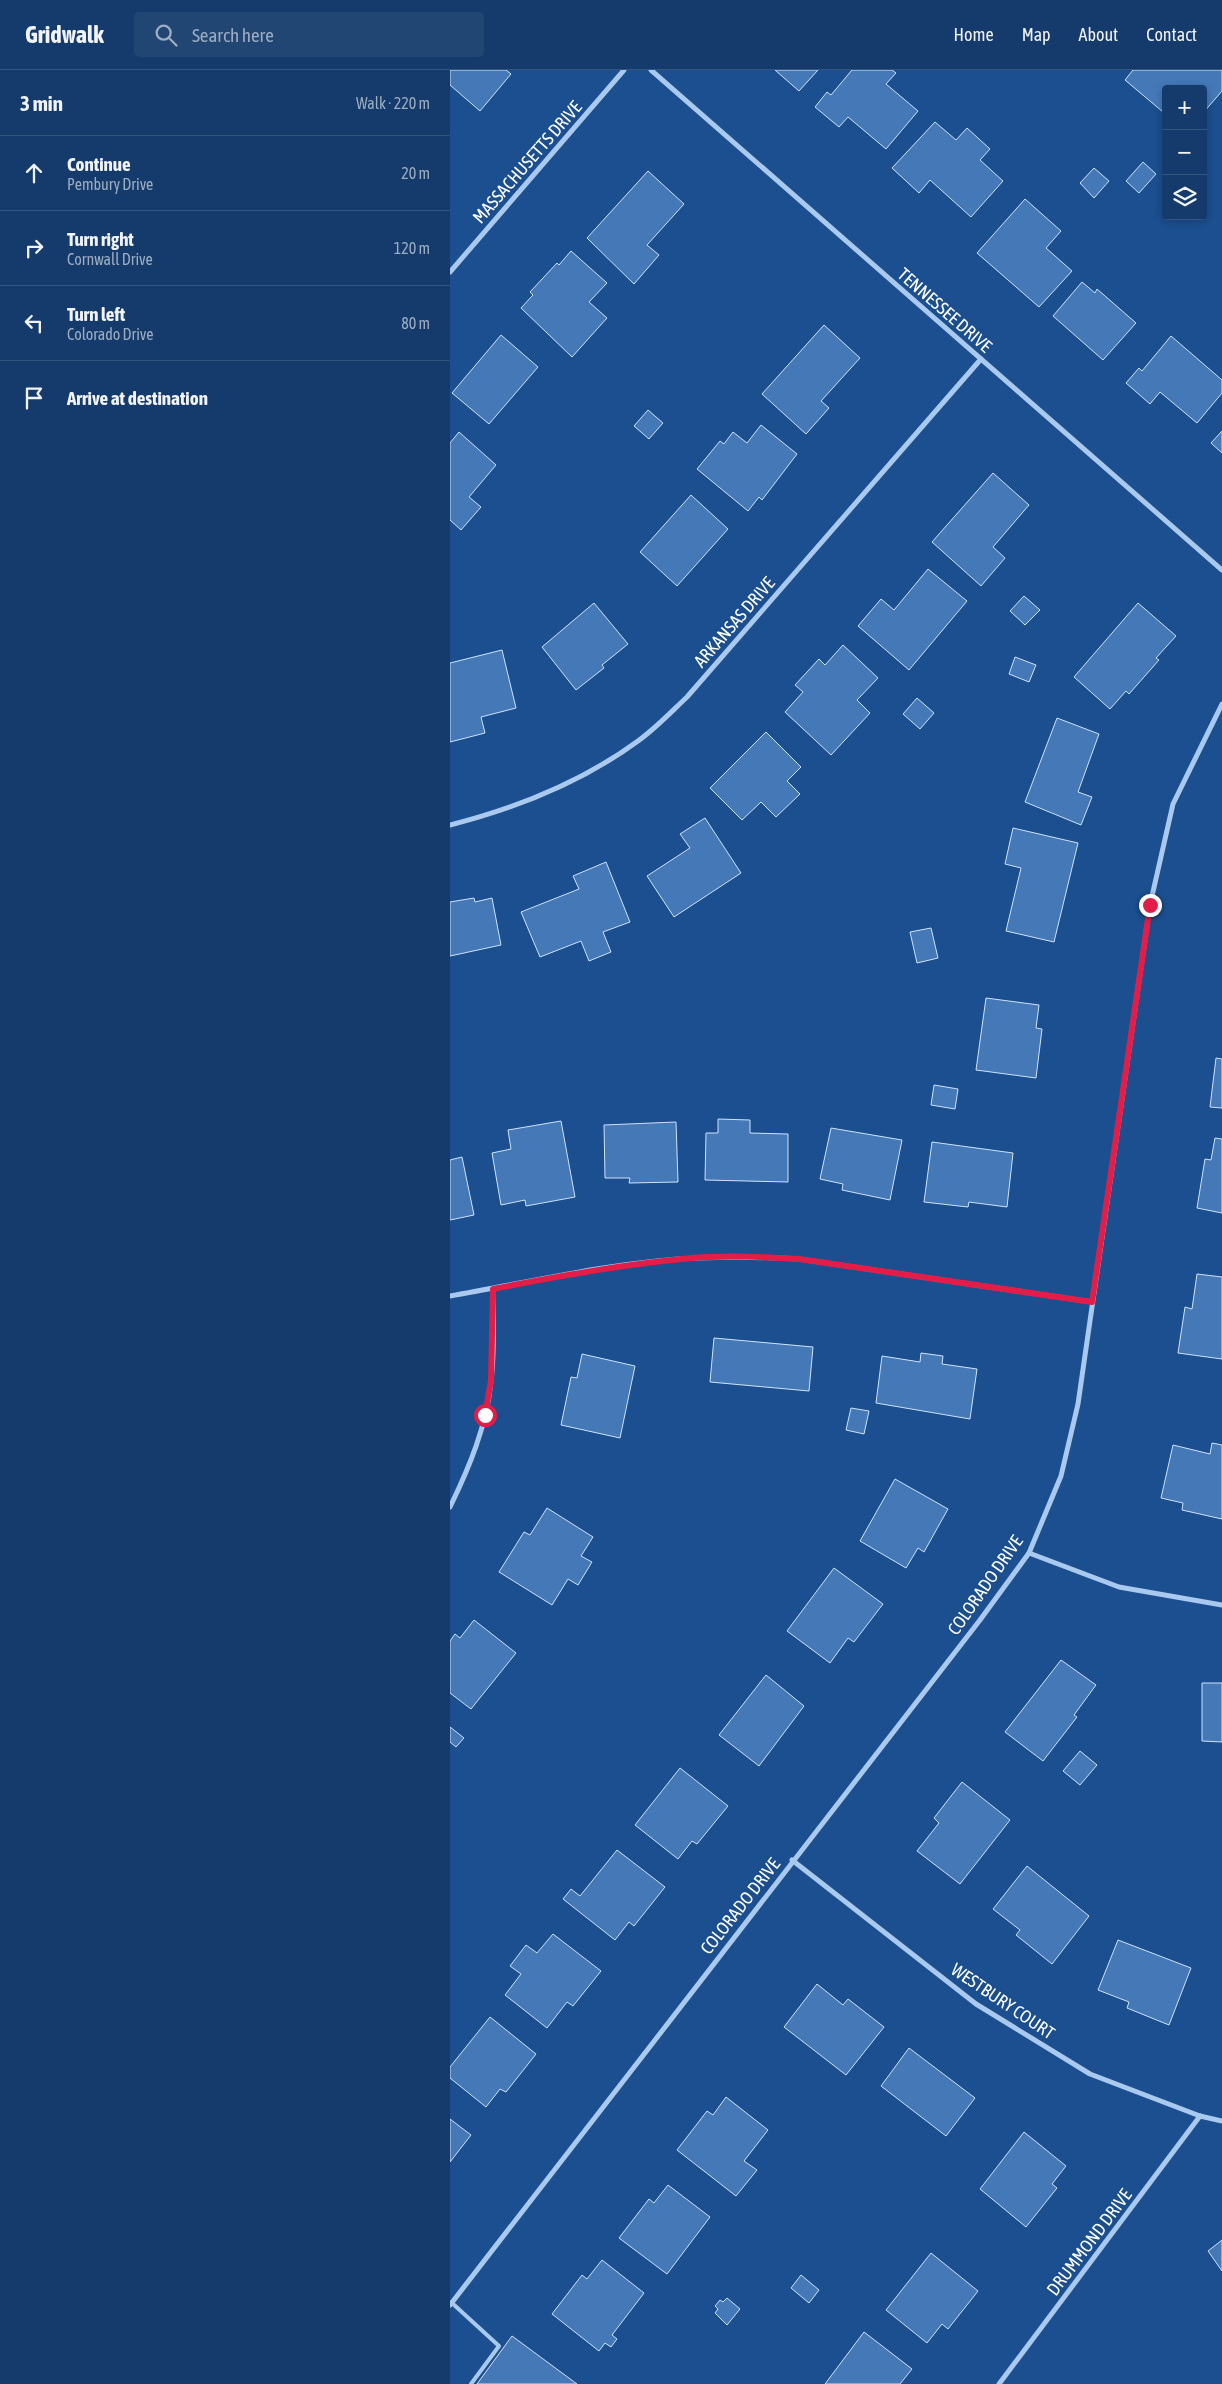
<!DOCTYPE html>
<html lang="en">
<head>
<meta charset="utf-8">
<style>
	:root { --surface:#143b6b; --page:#214673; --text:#f1f3f6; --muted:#9dadc1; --line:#33557e }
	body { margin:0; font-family:"Asap Condensed",sans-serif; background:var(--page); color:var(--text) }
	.controls { position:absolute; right:15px; top:15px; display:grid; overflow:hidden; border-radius:5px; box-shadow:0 2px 8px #0003 }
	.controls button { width:45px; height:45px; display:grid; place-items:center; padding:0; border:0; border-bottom:1px solid var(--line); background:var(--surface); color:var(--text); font:25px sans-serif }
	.stop { position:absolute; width:15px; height:15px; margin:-11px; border:4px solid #e11d48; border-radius:50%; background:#fff }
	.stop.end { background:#e11d48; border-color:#fff; box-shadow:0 1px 5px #0008 }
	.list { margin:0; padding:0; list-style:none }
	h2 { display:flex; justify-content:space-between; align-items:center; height:65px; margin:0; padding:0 20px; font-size:21px }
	h2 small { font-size:16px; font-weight:400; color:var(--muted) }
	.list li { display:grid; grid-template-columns:32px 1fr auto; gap:15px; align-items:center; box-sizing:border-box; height:75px; padding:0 20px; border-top:1px solid var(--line) }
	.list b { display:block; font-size:19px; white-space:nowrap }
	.list p { margin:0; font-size:16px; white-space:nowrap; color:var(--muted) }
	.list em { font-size:16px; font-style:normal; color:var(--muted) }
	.icon { flex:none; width:28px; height:28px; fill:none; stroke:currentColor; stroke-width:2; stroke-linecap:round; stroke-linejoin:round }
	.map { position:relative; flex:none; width:772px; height:2314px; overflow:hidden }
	header { display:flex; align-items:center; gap:30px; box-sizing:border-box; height:70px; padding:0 25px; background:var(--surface); border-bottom:1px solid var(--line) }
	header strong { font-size:24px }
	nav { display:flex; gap:28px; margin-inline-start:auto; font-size:18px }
	.search { width:350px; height:45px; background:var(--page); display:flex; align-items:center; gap:12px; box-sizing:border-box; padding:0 18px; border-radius:5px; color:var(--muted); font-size:19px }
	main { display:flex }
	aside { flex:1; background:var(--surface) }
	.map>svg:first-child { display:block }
	.building { fill:#4478b7; stroke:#cfe3fa }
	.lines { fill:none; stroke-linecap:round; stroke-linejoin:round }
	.lane { stroke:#a9c9ee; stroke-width:4 }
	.street { stroke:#a9c9ee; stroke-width:5 }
	.route { stroke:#e11d48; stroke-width:6 }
	.labels { text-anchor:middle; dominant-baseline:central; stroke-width:4; stroke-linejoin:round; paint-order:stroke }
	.street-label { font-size:18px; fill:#fff; stroke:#1b4f8f }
</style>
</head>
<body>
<header>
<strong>Gridwalk</strong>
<div class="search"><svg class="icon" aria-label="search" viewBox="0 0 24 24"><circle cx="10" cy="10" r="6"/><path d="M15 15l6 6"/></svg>Search here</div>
<nav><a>Home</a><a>Map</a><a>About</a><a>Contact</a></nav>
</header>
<main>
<aside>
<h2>3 min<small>Walk · 220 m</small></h2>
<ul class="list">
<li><svg class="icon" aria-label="ahead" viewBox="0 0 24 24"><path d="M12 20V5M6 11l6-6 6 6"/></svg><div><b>Continue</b><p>Pembury Drive</p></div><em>20 m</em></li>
<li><svg class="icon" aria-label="right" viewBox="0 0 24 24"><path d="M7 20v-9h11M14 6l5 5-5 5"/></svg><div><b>Turn right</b><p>Cornwall Drive</p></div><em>120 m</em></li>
<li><svg class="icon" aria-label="left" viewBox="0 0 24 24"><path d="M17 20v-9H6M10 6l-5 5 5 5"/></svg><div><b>Turn left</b><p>Colorado Drive</p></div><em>80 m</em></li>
<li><svg class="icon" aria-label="arrive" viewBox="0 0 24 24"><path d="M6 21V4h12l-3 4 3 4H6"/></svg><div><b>Arrive at destination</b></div></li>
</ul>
</aside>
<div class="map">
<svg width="772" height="2314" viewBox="0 0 772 2314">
	<rect width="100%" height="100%" fill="#1b4f8f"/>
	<g class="building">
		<path d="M0 0H56L61 4 30 41 0 15Z"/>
		<path d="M325 0H368L349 21Z"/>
		<path d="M402 0H442L446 3 436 14 468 41 436 79 398 47 389 57 365 37 377 22 381 25Z"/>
		<path d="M683 0H772V21L753 43V19H716V39L713 42 675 10Z"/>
		<path d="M485 52 506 70 517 58 540 79 530 90 553 111 521 147 480 110 469 123 442 98Z"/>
		<path d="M693 92 706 104 689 123 676 111Z"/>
		<path d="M644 98 659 111 644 128 630 113Z"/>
		<path d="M198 101 234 134 197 175 209 185 184 214 137 168Z"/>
		<path d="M575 129 611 161 596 178 622 201 589 237 527 183Z"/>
		<path d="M121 181 157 213 139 232 157 248 122 287 71 238 83 225 80 222 107 193 109 195Z"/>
		<path d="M632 212 645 223 647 219 686 253 653 290 603 246Z"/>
		<path d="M374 255 410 288 371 331 379 338 356 364 312 324Z"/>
		<path d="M51 265 88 297 39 354 2 323Z"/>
		<path d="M721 266 772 310V323L747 353 710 322 700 334 676 313 689 298 692 301Z"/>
		<path d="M198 340 213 353 199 369 184 356Z"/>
		<path d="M311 355 347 384 312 430 309 427 298 441 247 399 270 371 274 374 283 362 297 373Z"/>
		<path d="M772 361V383L761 373Z"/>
		<path d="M9 362 46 395 19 427 31 437 11 460 0 450V373Z"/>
		<path d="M543 403 579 435 543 477 555 488 531 516 482 472Z"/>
		<path d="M241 425 278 459 227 516 190 482Z"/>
		<path d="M478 499 517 531 459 600 408 556 431 529 444 540Z"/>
		<path d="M574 526 590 540 575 555 560 541Z"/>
		<path d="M144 533 178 574 152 595 154 598 126 620 92 577Z"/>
		<path d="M688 533 726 566 706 588 709 590 679 624 676 621 660 639 624 607Z"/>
		<path d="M393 575 428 608 407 630 420 643 381 685 335 642 353 622 345 615 369 589 375 595Z"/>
		<path d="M52 580 66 638 31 647 35 663 0 672V593Z"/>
		<path d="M565 587 586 595 579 612 559 604Z"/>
		<path d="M467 628 484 643 470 659 453 644Z"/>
		<path d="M607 648 649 664 628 722 642 727 631 755 575 732Z"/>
		<path d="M316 662 351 697 337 711 350 724 326 747 311 732 292 750 260 718Z"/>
		<path d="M255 748 291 803 224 847 197 806 240 778 230 764Z"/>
		<path d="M563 758 628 773 604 872 556 861 571 798 555 794Z"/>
		<path d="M156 792 180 852 153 862 161 882 139 891 131 871 90 887 71 842 129 819 123 806Z"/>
		<path d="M24 828 25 832 42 828 51 875 0 886V832Z"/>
		<path d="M481 858 488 888 467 893 460 862Z"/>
		<path d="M536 928 589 935 586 958 592 959 586 1008 526 1000Z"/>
		<path d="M766 988 772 989V1038L760 1037Z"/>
		<path d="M484 1015 508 1019 505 1039 481 1035Z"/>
		<path d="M268 1049 300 1050V1063L338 1064V1112L255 1110 256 1063H268Z"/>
		<path d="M111 1051 125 1127 76 1136 75 1130 51 1135 42 1083 61 1079 58 1060Z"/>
		<path d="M226 1052 228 1112 179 1113 180 1108H155L154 1055Z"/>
		<path d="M381 1058 452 1070 440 1130 392 1120 393 1114 370 1109Z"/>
		<path d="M765 1068 772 1069V1143L747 1138 755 1089 761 1090Z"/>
		<path d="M482 1072 563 1083 557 1137 519 1132 518 1137 474 1132Z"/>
		<path d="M12 1087 24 1145 0 1150V1090Z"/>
		<path d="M747 1204 772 1207V1289L728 1283 735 1237 742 1239Z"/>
		<path d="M264 1268 363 1277 359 1321 260 1312Z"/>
		<path d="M471 1283 493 1286 492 1294 527 1299 520 1349 426 1333 432 1286 470 1292Z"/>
		<path d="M132 1284 185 1296 170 1368 111 1355 121 1307 127 1308Z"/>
		<path d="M401 1338 419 1341 414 1364 396 1360Z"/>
		<path d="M762 1373 772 1375V1449L732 1440 733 1433 711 1428 723 1375 760 1384Z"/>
		<path d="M445 1409 498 1439 474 1482 468 1478 456 1498 410 1471Z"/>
		<path d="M97 1438 143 1467 131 1486 142 1492 128 1515 118 1509 102 1535 49 1502 74 1462 80 1465Z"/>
		<path d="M384 1498 433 1534 404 1572 398 1568 380 1593 337 1561Z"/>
		<path d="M24 1550 66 1583 21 1639 0 1623V1571L5 1564 10 1568Z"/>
		<path d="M611 1590 646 1615 624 1645 627 1647 593 1691 555 1662Z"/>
		<path d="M316 1605 354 1636 309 1696 269 1665Z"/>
		<path d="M752 1613H772V1672L752 1671Z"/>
		<path d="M0 1657 14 1668 6 1677 0 1672Z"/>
		<path d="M630 1681 647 1695 630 1715 613 1701Z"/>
		<path d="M230 1698 278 1736 247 1774 242 1771 228 1789 185 1755Z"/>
		<path d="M512 1712 560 1750 510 1814 467 1781 489 1753 484 1748Z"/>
		<path d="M167 1780 215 1817 184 1856 179 1852 165 1870 113 1829 121 1819 130 1826Z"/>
		<path d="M577 1796 639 1846 602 1894 566 1865 570 1860 543 1839Z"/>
		<path d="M103 1864 151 1901 123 1936 117 1932 97 1958 55 1925 71 1904 60 1896 76 1875 87 1883Z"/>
		<path d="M668 1870 741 1898 719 1955 677 1938 679 1932 648 1920Z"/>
		<path d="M367 1914 393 1935 398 1929 434 1957 396 2005 334 1957Z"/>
		<path d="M40 1947 86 1984 56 2022 50 2019 36 2037 0 2008V1997Z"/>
		<path d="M459 1978 525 2028 496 2066 431 2016Z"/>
		<path d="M276 2027 318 2060 294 2091 307 2100 286 2126 227 2080 257 2041 263 2045Z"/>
		<path d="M0 2049 21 2065 0 2092Z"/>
		<path d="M574 2062 616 2096 602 2114 607 2118 576 2157 530 2119Z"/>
		<path d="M218 2115 260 2147 217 2204 169 2168 199 2129 204 2133Z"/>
		<path d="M772 2170V2201L758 2181Z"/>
		<path d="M481 2183 528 2221 498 2259 492 2254 477 2273 436 2240Z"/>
		<path d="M152 2190 194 2223 162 2265 167 2269 161 2277 155 2273 149 2281 102 2244 132 2205 137 2209Z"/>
		<path d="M351 2205 369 2220 359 2233 341 2218Z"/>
		<path d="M277 2228 290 2239 277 2255 265 2243 268 2239 265 2236 270 2230 273 2232Z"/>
		<path d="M414 2262 462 2299 450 2314H375Z"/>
		<path d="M62 2266 127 2314H27Z"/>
	</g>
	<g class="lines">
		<path class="lane" d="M2 2233 49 2276 21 2314"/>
		<g class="street">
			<path d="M201 0 772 500"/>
			<path d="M0 202 174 0"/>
			<path d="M0 755C67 738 132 712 188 671 206 658 221 642 237 627L531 289"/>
			<path d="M0 1226C81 1212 163 1192 246 1188 280 1187 314 1187 349 1189L642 1232"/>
			<path d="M0 1437C19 1398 37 1355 41 1311 45 1280 43 1249 43 1219"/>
			<path d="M579 1483 669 1517 772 1535"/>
			<path d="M342 1790 526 1934 640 2004 750 2046 772 2051"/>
			<path d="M0 2235 530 1550 579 1483 611 1406 628 1334 700 835 723 734 772 634"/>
			<path d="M549 2314 750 2046"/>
		</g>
	</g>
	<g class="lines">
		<path class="route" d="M35 1345 41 1310 43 1219C110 1206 175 1194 242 1188 278 1185 314 1187 349 1189L642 1232 700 835"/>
	</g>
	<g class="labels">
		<g class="street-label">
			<text transform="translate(77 92) rotate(-49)">MASSACHUSETTS DRIVE</text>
			<text transform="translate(495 240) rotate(41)">TENNESSEE DRIVE</text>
			<text transform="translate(284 552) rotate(-49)">ARKANSAS DRIVE</text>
			<text transform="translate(535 1515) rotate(-55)">COLORADO DRIVE</text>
			<text transform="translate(290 1836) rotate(-52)">COLORADO DRIVE</text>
			<text transform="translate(553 1931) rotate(34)">WESTBURY COURT</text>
			<text transform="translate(639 2172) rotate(-53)">DRUMMOND DRIVE</text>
		</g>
	</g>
</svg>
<div class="controls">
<button>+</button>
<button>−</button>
<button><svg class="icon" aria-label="layers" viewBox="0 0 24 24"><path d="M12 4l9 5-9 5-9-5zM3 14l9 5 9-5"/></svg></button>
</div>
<div class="stop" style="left:35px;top:1345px"></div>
<div class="stop end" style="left:700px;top:835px"></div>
</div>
</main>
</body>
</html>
